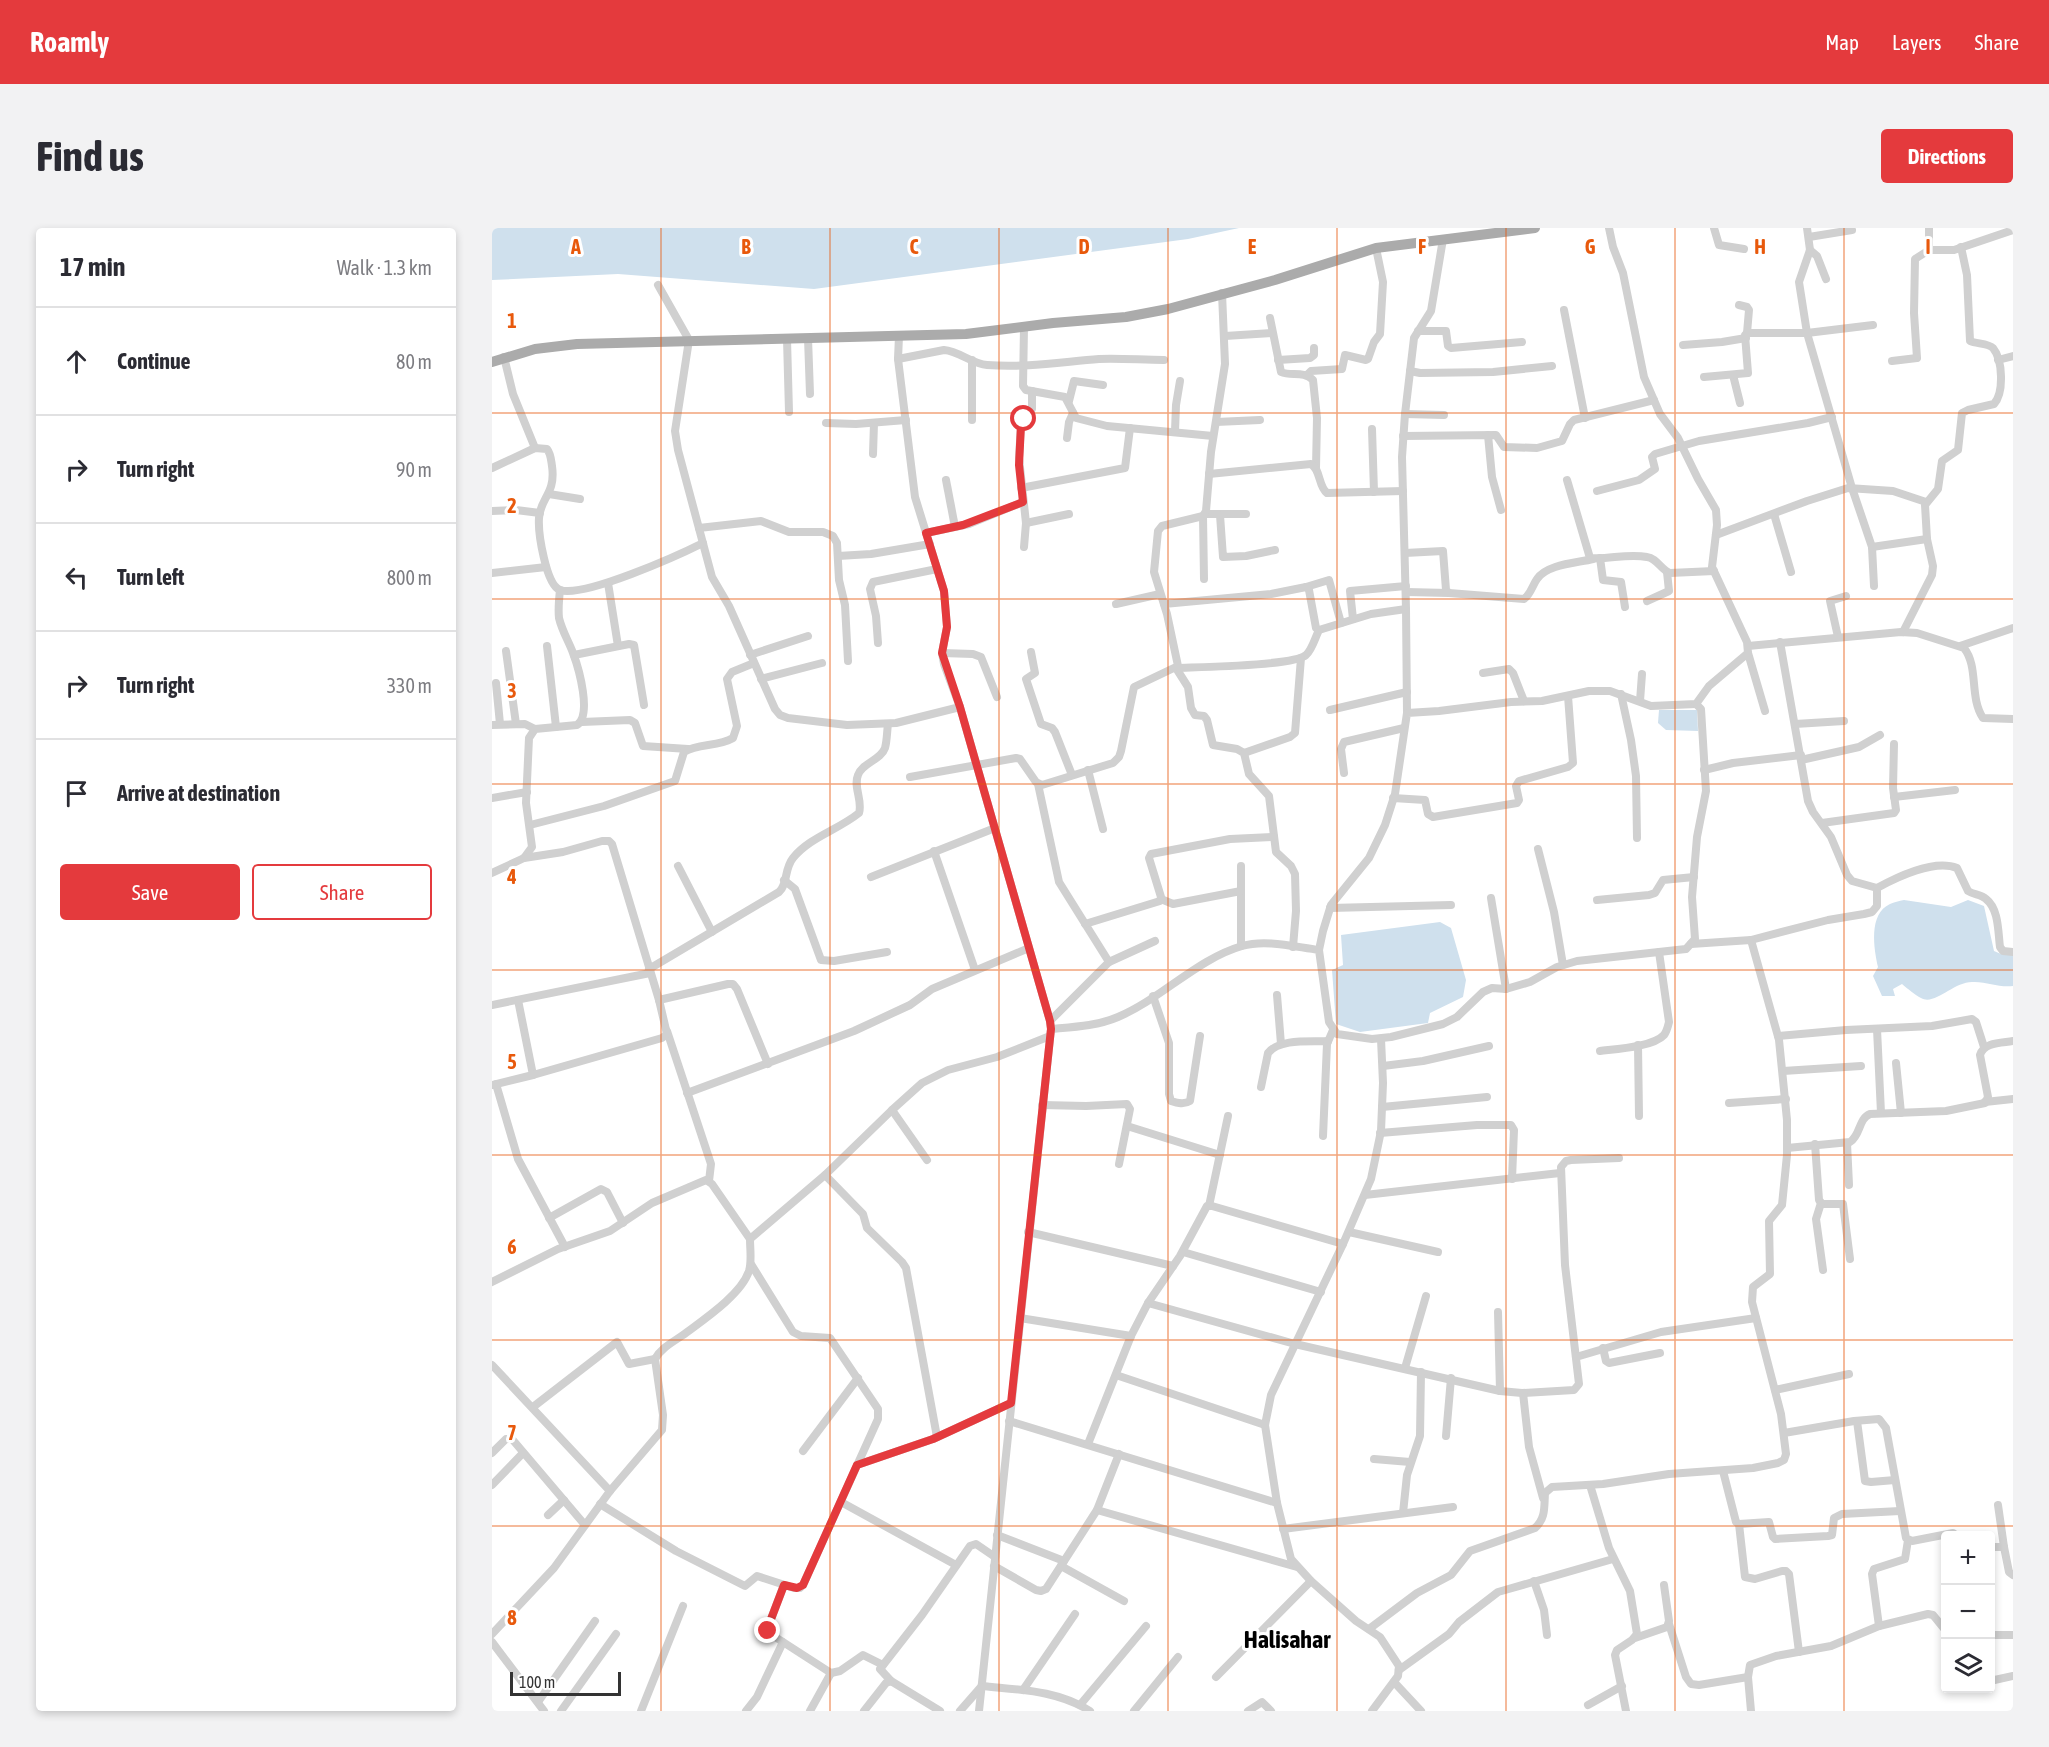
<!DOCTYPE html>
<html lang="en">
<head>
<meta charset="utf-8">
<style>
	:root { --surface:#fff; --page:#f2f2f3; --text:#2b2b33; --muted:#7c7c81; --line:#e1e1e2; --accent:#e43a3d }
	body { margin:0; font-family:"Asap Condensed",sans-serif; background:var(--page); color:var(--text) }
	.controls { position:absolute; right:18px; bottom:18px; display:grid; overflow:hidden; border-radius:6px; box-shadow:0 3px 9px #0003 }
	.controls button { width:54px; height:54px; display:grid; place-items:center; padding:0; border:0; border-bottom:2px solid var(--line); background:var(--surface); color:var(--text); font:30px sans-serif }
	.scale { position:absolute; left:18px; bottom:15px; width:111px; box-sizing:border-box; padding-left:6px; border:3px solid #333; border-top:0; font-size:16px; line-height:21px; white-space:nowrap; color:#333; -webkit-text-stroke:4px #fff; paint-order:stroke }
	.stop { position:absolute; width:18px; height:18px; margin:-14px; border:4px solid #e43a3d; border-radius:50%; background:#fff }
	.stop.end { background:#e43a3d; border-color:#fff; box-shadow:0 2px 6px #0008 }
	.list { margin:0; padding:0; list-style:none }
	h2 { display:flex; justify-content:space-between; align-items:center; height:78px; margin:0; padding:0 24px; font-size:26px }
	h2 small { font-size:20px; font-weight:400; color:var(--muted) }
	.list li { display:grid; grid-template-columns:39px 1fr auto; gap:18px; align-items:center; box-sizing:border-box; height:108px; padding:0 24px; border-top:2px solid var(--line) }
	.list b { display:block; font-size:22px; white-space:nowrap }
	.list em { font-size:20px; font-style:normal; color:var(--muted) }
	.actions { display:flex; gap:12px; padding:18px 24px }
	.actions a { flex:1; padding:14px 0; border:2px solid var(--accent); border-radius:6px; text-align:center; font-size:21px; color:var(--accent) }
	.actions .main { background:var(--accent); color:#fff }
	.icon { flex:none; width:33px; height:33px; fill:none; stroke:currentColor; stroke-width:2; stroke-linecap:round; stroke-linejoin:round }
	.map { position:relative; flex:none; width:1521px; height:1483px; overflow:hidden; border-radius:6px }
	header { display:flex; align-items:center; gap:36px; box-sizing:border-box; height:84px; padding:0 30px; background:var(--accent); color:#fff }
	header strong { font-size:28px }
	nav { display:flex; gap:33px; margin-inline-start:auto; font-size:21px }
	.intro { display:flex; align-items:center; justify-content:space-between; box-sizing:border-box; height:144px; padding:0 36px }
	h1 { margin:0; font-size:42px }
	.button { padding:15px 27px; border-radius:6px; background:var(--accent); color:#fff; font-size:21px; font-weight:700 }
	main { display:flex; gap:36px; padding:0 36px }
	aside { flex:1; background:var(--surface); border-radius:6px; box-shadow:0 3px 9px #0003 }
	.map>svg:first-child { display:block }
	.water { fill:#cfe0ed }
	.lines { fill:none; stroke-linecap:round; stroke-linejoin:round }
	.minor { stroke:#d0d0d0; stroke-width:8 }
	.major { stroke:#ababab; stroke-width:10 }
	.route { stroke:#e43a3d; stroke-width:8 }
	.grid { fill:none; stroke:#e8590c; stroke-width:1.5; stroke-opacity:0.55 }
	.labels { text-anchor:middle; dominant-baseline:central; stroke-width:6; stroke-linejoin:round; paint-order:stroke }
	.district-label { font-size:24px; font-weight:bold; fill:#000; stroke:#fff }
	.grid-label { font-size:20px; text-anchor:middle; font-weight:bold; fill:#e8590c; stroke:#fff; stroke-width:6; stroke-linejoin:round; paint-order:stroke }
</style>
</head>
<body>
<header>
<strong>Roamly</strong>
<nav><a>Map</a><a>Layers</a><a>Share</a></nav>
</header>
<div class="intro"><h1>Find us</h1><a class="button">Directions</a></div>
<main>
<aside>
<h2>17 min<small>Walk · 1.3 km</small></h2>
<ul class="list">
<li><svg class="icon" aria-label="ahead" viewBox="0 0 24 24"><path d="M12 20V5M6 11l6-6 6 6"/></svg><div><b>Continue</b></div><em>80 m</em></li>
<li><svg class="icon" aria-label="right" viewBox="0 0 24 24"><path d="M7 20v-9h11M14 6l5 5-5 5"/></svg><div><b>Turn right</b></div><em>90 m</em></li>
<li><svg class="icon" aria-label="left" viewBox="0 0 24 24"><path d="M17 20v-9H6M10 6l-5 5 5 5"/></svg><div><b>Turn left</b></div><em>800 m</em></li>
<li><svg class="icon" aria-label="right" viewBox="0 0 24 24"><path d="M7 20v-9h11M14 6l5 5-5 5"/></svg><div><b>Turn right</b></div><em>330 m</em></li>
<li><svg class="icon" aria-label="arrive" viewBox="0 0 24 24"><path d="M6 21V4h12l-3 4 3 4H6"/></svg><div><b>Arrive at destination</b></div></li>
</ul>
<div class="actions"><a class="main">Save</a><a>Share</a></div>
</aside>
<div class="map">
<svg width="1521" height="1483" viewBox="0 0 1521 1483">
	<rect width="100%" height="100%" fill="#fff"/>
	<g class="water">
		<path d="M0 0H747L696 11 322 61 126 46 0 52Z"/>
		<path d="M1167 482H1205L1206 503 1174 502 1166 495Z"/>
		<path d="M1412 672 1459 679 1476 672 1492 678 1502 723 1509 726 1521 727V758C1507 760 1494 753 1480 754 1461 754 1443 778 1429 770 1423 767 1416 761 1410 756L1401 761 1403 768H1390L1381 748 1386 739C1382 721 1376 686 1398 676 1402 674 1407 673 1412 672Z"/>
		<path d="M948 694 959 700 974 752 971 769 938 785 936 795 868 804 844 796 840 742 851 737 849 707Z"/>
	</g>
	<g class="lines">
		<g class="minor">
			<path d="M1222 0 1227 17 1252 21"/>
			<path d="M1315 0 1318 22 1307 54 1315 105 1360 260 1380 319 1382 358"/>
			<path d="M1317 9 1360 2"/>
			<path d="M1318 22 1325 28 1334 51"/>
			<path d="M1437 22H1462L1521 2"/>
			<path d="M166 57 197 112 183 203 186 222 220 349 237 378 283 481 288 487 296 490 355 497 404 495 468 479"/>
			<path d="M1247 77 1255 79 1257 82 1255 105"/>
			<path d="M1072 82 1093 190"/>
			<path d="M778 90 789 144C799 149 811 142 821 152L825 190 824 240"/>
			<path d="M532 99 531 158 534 162 573 169 584 190 615 198 721 208"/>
			<path d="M926 103H954L956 118 959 120 1030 114"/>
			<path d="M407 108 406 131 423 269 452 363 455 399 450 425 452 436 468 479 558 793 559 801 487 1483"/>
			<path d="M733 108 780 105"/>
			<path d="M316 110 318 166"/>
			<path d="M295 111 297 184"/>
			<path d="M1191 117 1230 114 1254 110"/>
			<path d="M12 129 21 166 43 220"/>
			<path d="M406 131 452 122C467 123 480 136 495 137 533 140 569 134 607 131 628 130 650 132 672 132"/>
			<path d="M786 132 818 130 822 127V120"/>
			<path d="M1506 132 1521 128"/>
			<path d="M1400 133 1425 130 1422 85 1423 31 1437 22V0"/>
			<path d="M918 143 928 145 1001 144 1060 138"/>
			<path d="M815 147 819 143 850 141 853 127 874 132 876 131 882 114 888 106 891 54 884 20"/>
			<path d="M1241 147 1248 175"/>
			<path d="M1212 149 1256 145 1253 107 1255 105H1315L1381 97"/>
			<path d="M577 173 582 153 611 157"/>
			<path d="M913 186 952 187"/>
			<path d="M480 192V132"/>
			<path d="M724 194 768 192"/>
			<path d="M334 195 364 196 414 192"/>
			<path d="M880 201 882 264"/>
			<path d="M683 203 684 177 688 153"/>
			<path d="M996 207 1000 249 1009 282"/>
			<path d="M911 208 1004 207 1012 219 1045 220 1070 213 1078 196 1082 192 1162 172"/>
			<path d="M575 210 577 194 581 185"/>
			<path d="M381 226 382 195"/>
			<path d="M0 240 43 220 55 221C59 226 59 232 60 238 64 266 48 270 47 290 46 305 54 357 68 362 92 370 187 327 211 315"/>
			<path d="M717 246 819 236C829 242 826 258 835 265L911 263"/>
			<path d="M454 252 463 299"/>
			<path d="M1075 252 1098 330C1116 332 1135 325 1155 329 1165 330 1169 342 1178 345L1222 343"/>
			<path d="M529 260 633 240 638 200"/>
			<path d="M1105 263 1147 252 1163 241 1160 229 1163 226 1207 213 1316 195 1340 189"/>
			<path d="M57 266 88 271"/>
			<path d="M0 283 24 282 48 285"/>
			<path d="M713 286H754"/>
			<path d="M1282 286 1299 344"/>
			<path d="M728 287 731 329 754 328 783 322"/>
			<path d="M711 288 712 351"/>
			<path d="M534 295 577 286"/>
			<path d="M207 300 269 293 297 304H331L341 308 345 315 347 352 353 377 356 433"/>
			<path d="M434 305 477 296 531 274"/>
			<path d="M1224 307 1315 273 1356 260 1401 263 1434 274"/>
			<path d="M532 319 534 295 527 230 529 197 540 181V163"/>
			<path d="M1380 319 1435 311"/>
			<path d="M913 325 951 323 954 362 957 365 1032 371C1039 366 1040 358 1045 351 1055 336 1085 335 1101 331"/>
			<path d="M346 328 379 326 438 316"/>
			<path d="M1108 330 1111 352 1129 354 1133 379"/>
			<path d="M0 345 54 339"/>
			<path d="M116 355 126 418"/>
			<path d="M814 359 837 352 849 395"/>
			<path d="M914 364 957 365"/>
			<path d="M1155 373 1177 363 1175 344"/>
			<path d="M624 376 668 366"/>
			<path d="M672 376 779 366 814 359 817 362 824 400 827 402 879 386 914 381"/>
			<path d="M861 391 858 363 914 358"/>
			<path d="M1411 404 1440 347 1441 338 1435 311 1433 277 1446 261 1450 233 1466 222 1470 185 1476 182 1502 176C1512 165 1511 132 1501 120 1496 115 1484 116 1478 113L1475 47 1469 19"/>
			<path d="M1346 409 1338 373 1354 368"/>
			<path d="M1288 414 1316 573 1321 584 1339 609 1355 647 1360 653 1385 660"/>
			<path d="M386 415 384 388 378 361 381 354 445 341"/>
			<path d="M55 418 64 499"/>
			<path d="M1256 418 1409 404 1425 405 1472 420C1487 439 1477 469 1491 490L1521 491"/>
			<path d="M1468 418 1521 400"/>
			<path d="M14 423 24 496"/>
			<path d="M539 424 543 445 534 451 549 496 560 500 563 504 580 547"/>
			<path d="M450 425 481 426 489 429 505 469"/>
			<path d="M1256 425 1273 483"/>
			<path d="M82 427 137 416 142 417 152 477"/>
			<path d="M258 427 316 408"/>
			<path d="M684 440 696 459 699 480 703 487 712 488 715 492 721 517 745 521 752 525 757 546 777 568 784 624 799 638 803 646 804 683 801 719"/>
			<path d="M684 440C705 439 802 438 814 427 820 422 823 410 827 402"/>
			<path d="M991 445 1017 441 1021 445 1032 473"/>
			<path d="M269 451 330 435"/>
			<path d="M4 455 8 496"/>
			<path d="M1129 466 1139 512 1144 548 1145 610"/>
			<path d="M1148 473 1150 446"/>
			<path d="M838 482 915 464"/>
			<path d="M915 485 914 381 910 229 913 186 922 110 939 83 951 11"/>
			<path d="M90 494 138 492 143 495 151 518 196 521"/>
			<path d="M1303 496 1352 493"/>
			<path d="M0 497 33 496 43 501"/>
			<path d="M752 525 798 509 803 505 809 430"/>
			<path d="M1309 532 1367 519 1388 507"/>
			<path d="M596 542 611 601"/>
			<path d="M1212 542 1241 535 1309 527"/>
			<path d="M852 545 849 521 852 514 912 500"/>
			<path d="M418 549 524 530 528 531 544 554 550 557 621 535 627 529 629 523 642 459 686 438 675 386 662 344 666 303 670 298 711 288 714 283 719 224 733 136 730 65"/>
			<path d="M546 556 567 654 617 734"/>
			<path d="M1402 569 1463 562"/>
			<path d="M0 570 35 564"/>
			<path d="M901 570 933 572 936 586 941 589 1025 575 1027 572 1024 558 1027 553 1076 539 1081 535 1076 468"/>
			<path d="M1330 595 1402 585 1404 582 1401 560 1402 516"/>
			<path d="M38 597 112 578 183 553 192 524C206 515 226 519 241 510L245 498 235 451 240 444 262 435"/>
			<path d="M1046 621 1062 684 1071 737"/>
			<path d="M442 623 483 742"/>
			<path d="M186 638 220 704"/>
			<path d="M749 638V718"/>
			<path d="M0 645 32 630 40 619 34 575 37 510 43 501 85 497C100 487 87 441 81 425 77 414 70 403 67 390 66 381 67 371 68 362"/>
			<path d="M379 649 503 600"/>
			<path d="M292 652 303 661 329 732 342 733 395 724"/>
			<path d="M999 670 1014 761"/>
			<path d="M669 671 681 676 749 663"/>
			<path d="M1105 672 1157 667 1163 665 1171 652 1202 649"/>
			<path d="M838 680 959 677"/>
			<path d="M593 696 668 673 669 669 657 630 659 626 738 611 782 609"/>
			<path d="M1199 716 1259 712 1336 692 1372 686 1380 684 1385 678V660C1405 649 1443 631 1465 640L1476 663C1482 667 1489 666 1494 671 1507 681 1506 704 1508 719L1511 723 1521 724"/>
			<path d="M827 722 831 703 839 677 877 630 893 597 903 566 915 485 947 483 1019 474 1050 473 1097 463H1118L1159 478 1204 476 1217 458 1256 425 1255 414 1220 339 1225 297 1224 282 1206 251 1186 210 1168 186 1152 149 1131 45 1121 19 1117 0"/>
			<path d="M157 741 287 664C296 656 292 641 301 630 318 609 346 602 367 585 371 573 361 559 366 547 370 535 389 532 393 520 395 513 395 503 396 496"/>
			<path d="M785 767 789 816"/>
			<path d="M661 768 677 815V866L679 873C685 875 692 877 698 873L708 808"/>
			<path d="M26 772 41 847"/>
			<path d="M167 772 236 756H241L245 761 276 836"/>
			<path d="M0 777 158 745"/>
			<path d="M558 793 617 734 663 713"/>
			<path d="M559 801C581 799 605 798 626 789 669 771 705 731 750 718 774 711 803 719 827 722L837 794 845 806 880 811 899 809 951 796 965 789 991 764 1000 760 1014 761 1038 754 1065 739 1085 733 1194 721 1203 711 1200 669 1205 609 1214 563 1209 481 1204 476"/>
			<path d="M1385 801 1389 885"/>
			<path d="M175 803 219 936 217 953"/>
			<path d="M1286 808 1354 802 1440 798 1480 791 1484 794 1492 819"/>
			<path d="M1146 817 1147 888"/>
			<path d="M1108 823C1124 821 1161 819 1172 807 1175 803 1176 798 1177 794L1167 724"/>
			<path d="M1404 835 1409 885"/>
			<path d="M891 838 931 833 997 818"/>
			<path d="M1291 843 1369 838"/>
			<path d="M4 856 26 931 73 1019"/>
			<path d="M0 857 41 847 170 810 175 806 167 772 120 616 117 613H110L71 624 32 630"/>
			<path d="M769 859 776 825C788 810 819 814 836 813"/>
			<path d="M195 865 362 803 418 777 440 761 537 720"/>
			<path d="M1493 874 1521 871"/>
			<path d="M1237 875 1294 871"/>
			<path d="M550 877 594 878 635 876 638 881 627 936"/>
			<path d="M890 879 995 869"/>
			<path d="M400 882 435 932"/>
			<path d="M635 898 728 927"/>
			<path d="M888 905 985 897H1019L1022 902 1020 951"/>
			<path d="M831 908 835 816 841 802"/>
			<path d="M1355 915 1357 957"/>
			<path d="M1323 916 1327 972 1330 976H1351L1358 1031"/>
			<path d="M1295 920 1358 914C1369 907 1366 891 1378 886L1454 883 1493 875 1496 869 1488 827C1492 814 1509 815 1521 813"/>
			<path d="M333 947 371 986 375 1000 410 1034 414 1040 445 1209"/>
			<path d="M873 967 1068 945"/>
			<path d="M1329 975 1324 991 1331 1042"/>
			<path d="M717 978 736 888"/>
			<path d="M57 990 109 961 115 964 131 995"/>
			<path d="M536 1004 681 1038"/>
			<path d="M857 1004 946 1024"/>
			<path d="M691 1024 829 1064"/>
			<path d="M0 1054 66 1021 118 1003 160 975 214 952 220 956 258 1011"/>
			<path d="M656 1075 803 1116 1008 1163 1030 1165 1082 1162 1087 1156 1073 1037 1069 939 1074 933 1079 932 1127 930"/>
			<path d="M1006 1084 1008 1163"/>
			<path d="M528 1090 639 1108"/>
			<path d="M1111 1120 1114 1133 1117 1135 1168 1125"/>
			<path d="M1084 1129 1169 1104 1264 1090"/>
			<path d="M0 1137 118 1263"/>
			<path d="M913 1140 934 1068"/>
			<path d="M624 1147 773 1197"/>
			<path d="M1283 1162 1357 1146"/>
			<path d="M1031 1165 1037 1219 1051 1270"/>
			<path d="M41 1179 125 1114 137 1136 163 1131"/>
			<path d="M517 1193 785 1275"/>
			<path d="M1365 1193 1373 1253 1379 1254 1403 1252"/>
			<path d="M1292 1205 1362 1193 1387 1191 1394 1200 1414 1310 1420 1313 1461 1305 1465 1308"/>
			<path d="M954 1208 959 1150"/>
			<path d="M596 1216 639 1108 656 1075 688 1028 715 978H720L851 1016"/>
			<path d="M311 1223 366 1150"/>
			<path d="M0 1225 14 1211H20L93 1297"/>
			<path d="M882 1231 918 1234"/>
			<path d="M365 1237 441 1211 519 1175"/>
			<path d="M1231 1243 1244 1294 1247 1296 1277 1294 1281 1309 1283 1311 1336 1308 1340 1307 1342 1290 1350 1286 1408 1283"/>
			<path d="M0 1257 31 1225"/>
			<path d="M1098 1257 1117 1320 1138 1363 1145 1406 1140 1412 1125 1422 1123 1427 1134 1483"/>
			<path d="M349 1274 464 1337"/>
			<path d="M108 1276 184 1323 253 1358 265 1348 302 1360H308L311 1357 386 1191V1181L338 1110 309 1108 301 1104 259 1036"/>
			<path d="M1506 1277 1512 1319"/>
			<path d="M605 1282 805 1339"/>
			<path d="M911 1285 915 1247 928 1208 929 1144"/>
			<path d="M56 1287 72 1272"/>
			<path d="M1247 1296 1253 1349 1263 1351 1290 1343H1294L1297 1346 1307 1424"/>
			<path d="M791 1301 961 1279"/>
			<path d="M505 1307 572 1333"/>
			<path d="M1498 1319H1512L1517 1344 1521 1347"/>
			<path d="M502 1338 544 1362 549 1363 554 1361 605 1282 627 1226"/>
			<path d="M569 1338 632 1373"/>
			<path d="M1042 1353 1052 1382 1055 1407"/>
			<path d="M292 1357 276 1399 277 1405 339 1445 348 1443 371 1427 391 1437"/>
			<path d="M1177 1396 1194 1449 1199 1456 1207 1457 1256 1449 1259 1483"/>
			<path d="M1387 1398 1380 1346 1382 1341 1413 1331 1416 1312"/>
			<path d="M877 1401 925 1365 959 1347 978 1323 1043 1300C1054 1290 1052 1279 1053 1265L1060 1259 1111 1256 1177 1246 1261 1240 1286 1235 1292 1232 1294 1226 1289 1186 1260 1074 1261 1059 1278 1046 1277 993 1290 977 1295 927V892L1287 812 1259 712"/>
			<path d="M0 1406 62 1340 118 1263 170 1202 171 1187 163 1131C169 1120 181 1114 191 1107 211 1092 249 1067 257 1043 260 1033 258 1022 258 1011L333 947 400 882 430 855 456 842 505 829 558 808"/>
			<path d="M1498 1407H1521"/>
			<path d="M1143 1410 1175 1399 1177 1393 1172 1357"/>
			<path d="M0 1414 52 1483"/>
			<path d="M907 1442 957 1406 967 1394 1006 1364 1121 1331"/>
			<path d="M724 1449 819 1353"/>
			<path d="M1256 1449 1258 1437 1284 1428 1339 1418 1387 1398 1436 1386 1441 1387 1454 1403"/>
			<path d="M399 1453 388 1441 430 1387 478 1318 484 1316 503 1329"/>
			<path d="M1498 1453 1521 1448"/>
			<path d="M902 1454 929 1483"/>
			<path d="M490 1458C528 1462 565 1462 598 1483"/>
			<path d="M531 1462 583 1386"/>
			<path d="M46 1474 103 1393"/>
			<path d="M588 1477 654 1398"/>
			<path d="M1096 1477 1130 1458"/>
			<path d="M69 1483 124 1406"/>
			<path d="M149 1483 191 1378"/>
			<path d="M254 1483 265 1469 291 1414"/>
			<path d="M318 1483 339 1445"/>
			<path d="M372 1483 394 1455 399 1453 448 1483"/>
			<path d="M468 1483 489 1459"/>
			<path d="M642 1483 686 1429"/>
			<path d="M756 1483 770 1474 779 1483"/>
			<path d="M880 1483 906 1448 907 1438 888 1409 864 1393 819 1353 799 1331 785 1275 773 1197 779 1167 851 1016 879 951 889 903 891 855 889 811"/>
		</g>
		<path class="major" d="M0 134 43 121 85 116 474 106 561 95 634 89 676 81 783 52 884 20 1043 0"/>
	</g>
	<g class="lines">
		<path class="route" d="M276 1403V1399L292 1357 305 1360 311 1357 365 1237 441 1211 519 1175 559 801 558 793 468 479 450 425 455 399 452 363 434 305 471 297 531 274 527 237 529 197 532 191"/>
	</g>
	<path class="grid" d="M169 0V1483M338 0V1483M507 0V1483M676 0V1483M845 0V1483M1014 0V1483M1183 0V1483M1352 0V1483M0 185H1521M0 371H1521M0 556H1521M0 742H1521M0 927H1521M0 1112H1521M0 1298H1521"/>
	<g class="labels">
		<g class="district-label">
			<text x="795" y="1411">Halisahar</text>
		</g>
	</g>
	<g class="grid-label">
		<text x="84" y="26">A</text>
		<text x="254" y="26">B</text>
		<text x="422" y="26">C</text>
		<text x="592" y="26">D</text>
		<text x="760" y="26">E</text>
		<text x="930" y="26">F</text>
		<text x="1098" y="26">G</text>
		<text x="1268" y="26">H</text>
		<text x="1436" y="26">I</text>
		<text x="20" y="100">1</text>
		<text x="20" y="285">2</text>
		<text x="20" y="470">3</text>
		<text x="20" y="656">4</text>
		<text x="20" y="841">5</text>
		<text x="20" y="1026">6</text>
		<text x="20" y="1212">7</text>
		<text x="20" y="1397">8</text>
	</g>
</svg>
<div class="controls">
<button>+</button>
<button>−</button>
<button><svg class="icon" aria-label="layers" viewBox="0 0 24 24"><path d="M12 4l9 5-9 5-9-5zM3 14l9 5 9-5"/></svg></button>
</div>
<div class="scale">100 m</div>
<div class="stop" style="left:532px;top:191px"></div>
<div class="stop end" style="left:276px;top:1403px"></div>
</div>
</main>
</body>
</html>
